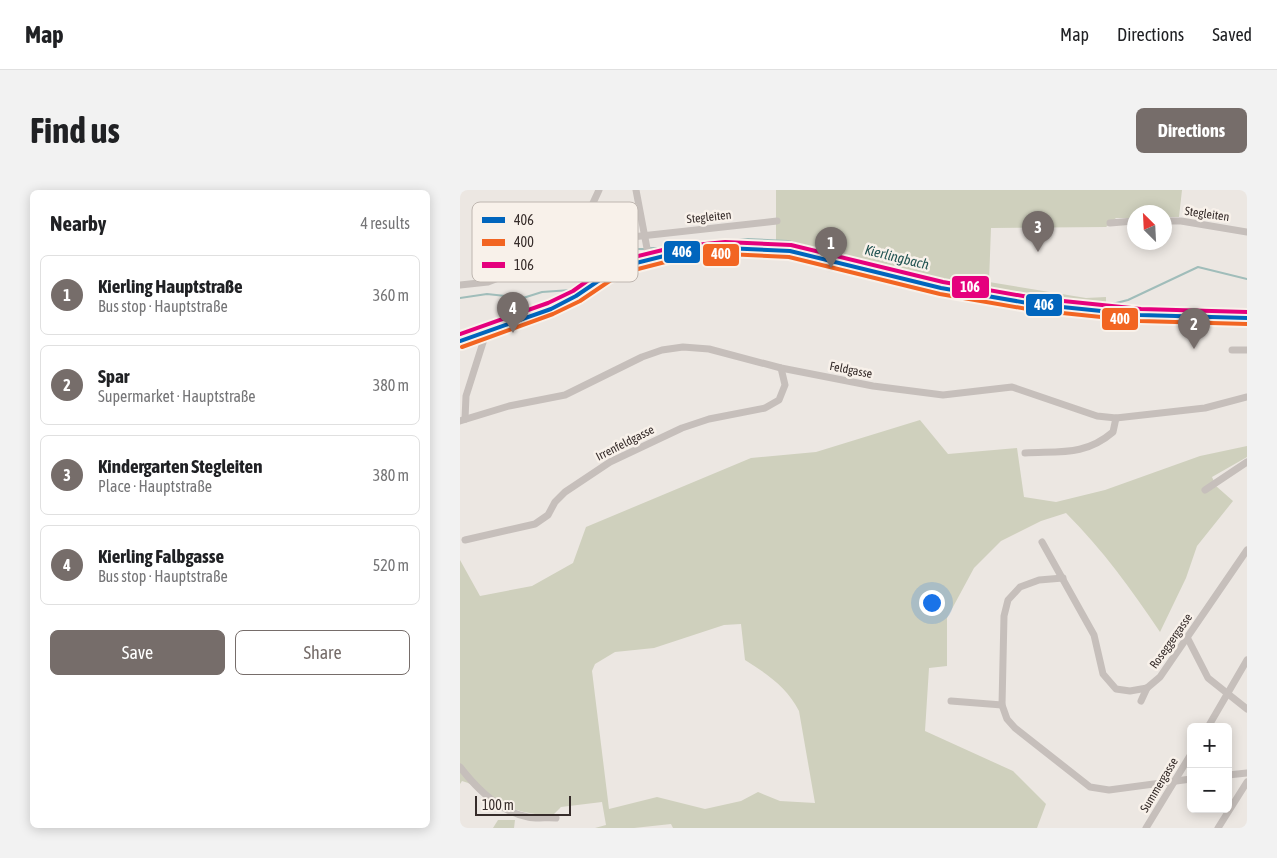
<!DOCTYPE html>
<html lang="en">
<head>
<meta charset="utf-8">
<style>
	:root { --surface:#fff; --page:#f2f2f2; --text:#202124; --muted:#757577; --line:#e0e0e0; --accent:#766d6a }
	body { margin:0; font-family:"Asap Condensed",sans-serif; background:var(--page); color:var(--text) }
	.controls { position:absolute; right:15px; bottom:15px; display:grid; overflow:hidden; border-radius:8px; box-shadow:0 2px 12px #0003 }
	.controls button { width:45px; height:45px; display:grid; place-items:center; padding:0; border:0; border-bottom:1px solid var(--line); background:var(--surface); color:var(--text); font:25px sans-serif }
	.compass { position:absolute; left:667px; top:15px; width:45px; height:45px; border-radius:50%; background:var(--surface); box-shadow:0 2px 12px #0003; rotate:336deg }
	.scale { position:absolute; left:15px; bottom:12px; width:96px; box-sizing:border-box; padding-left:5px; border:2px solid #362c2a; border-top:0; font-size:14px; line-height:18px; white-space:nowrap; color:#362c2a; -webkit-text-stroke:4px #f8f1ea; paint-order:stroke }
	.you { position:absolute; left:471px; top:412px; width:18px; height:18px; margin:-12px; border:4px solid #fff; border-radius:50%; background:#1a73e8; box-shadow:0 0 0 8px #1a73e833 }
	.badge { display:grid; place-items:center; width:32px; height:32px; border-radius:50%; background:var(--accent); color:#fff; font-size:16px; font-weight:700 }
	.pin { position:absolute; translate:-50% -41px; filter:drop-shadow(0 1px 2px #0008) }
	.pin::after { content:''; position:absolute; top:26px; width:18px; height:15px; background:inherit; clip-path:polygon(0 0,100% 0,50% 100%) }
	.list { margin:0; padding:0; list-style:none }
	h2 { display:flex; justify-content:space-between; align-items:center; height:65px; margin:0; padding:0 20px; font-size:21px }
	h2 small { font-size:16px; font-weight:400; color:var(--muted) }
	.list li { display:grid; grid-template-columns:32px 1fr auto; gap:15px; align-items:center; box-sizing:border-box; height:80px; margin:0 10px 10px; padding:0 10px; border:1px solid var(--line); border-radius:8px }
	.list b { display:block; font-size:19px; white-space:nowrap }
	.list p { margin:0; font-size:16px; white-space:nowrap; color:var(--muted) }
	.list em { font-size:16px; font-style:normal; color:var(--muted) }
	.actions { display:flex; gap:10px; padding:15px 20px }
	.actions a { flex:1; padding:11px 0; border:1px solid var(--accent); border-radius:8px; text-align:center; font-size:18px; color:var(--accent) }
	.actions .main { background:var(--accent); color:#fff }
	.map { position:relative; flex:none; width:787px; height:638px; overflow:hidden; border-radius:8px }
	header { display:flex; align-items:center; gap:30px; box-sizing:border-box; height:70px; padding:0 25px; background:var(--surface); border-bottom:1px solid var(--line) }
	header strong { font-size:24px }
	nav { display:flex; gap:28px; margin-inline-start:auto; font-size:18px }
	.intro { display:flex; align-items:center; justify-content:space-between; box-sizing:border-box; height:120px; padding:0 30px }
	h1 { margin:0; font-size:35px }
	.button { padding:12px 22px; border-radius:8px; background:var(--accent); color:#fff; font-size:18px; font-weight:700 }
	main { display:flex; gap:30px; padding:0 30px }
	aside { flex:1; background:var(--surface); border-radius:8px; box-shadow:0 2px 12px #0003 }
	.map>svg:first-child { display:block }
	.green { fill:#cfd0bd; fill-rule:evenodd }
	.lines { fill:none; stroke-linecap:round; stroke-linejoin:round }
	.stream { stroke:#a0bdba; stroke-width:2 }
	.street { stroke:#c6bfbb; stroke-width:7 }
	.primary { stroke:#aba4a0; stroke-width:11 }
	.bus-1-casing { stroke:#f8f1ea; stroke-width:8 }
	.bus-2-casing { stroke:#f8f1ea; stroke-width:8 }
	.bus-3-casing { stroke:#f8f1ea; stroke-width:8 }
	.bus-1 { stroke:#0065bd; stroke-width:4 }
	.bus-2 { stroke:#f26522; stroke-width:4 }
	.bus-3 { stroke:#e5007d; stroke-width:4 }
	.labels { text-anchor:middle; dominant-baseline:central; stroke-width:5; stroke-linejoin:round; paint-order:stroke }
	.street-label { font-size:12px; fill:#362c2a; stroke:#f8f1ea }
	.water-label { font-size:14px; font-style:italic; fill:#225453; stroke:#f8f1ea }
	.key { fill:#f8f1ea; stroke:#beb6b0; stroke-width:1 }
	.key-label { font-size:14px; fill:#362c2a }
	.line-badge { stroke:#f8f1ea; stroke-width:2 }
	.badge-label { font-size:14px; text-anchor:middle; font-weight:bold; fill:#fff }
</style>
</head>
<body>
<header>
<strong>Map</strong>
<nav><a>Map</a><a>Directions</a><a>Saved</a></nav>
</header>
<div class="intro"><h1>Find us</h1><a class="button">Directions</a></div>
<main>
<aside>
<h2>Nearby<small>4 results</small></h2>
<ul class="list">
<li><span class="badge">1</span><div><b>Kierling Hauptstraße</b><p>Bus stop · Hauptstraße</p></div><em>360 m</em></li>
<li><span class="badge">2</span><div><b>Spar</b><p>Supermarket · Hauptstraße</p></div><em>380 m</em></li>
<li><span class="badge">3</span><div><b>Kindergarten Stegleiten</b><p>Place · Hauptstraße</p></div><em>380 m</em></li>
<li><span class="badge">4</span><div><b>Kierling Falbgasse</b><p>Bus stop · Hauptstraße</p></div><em>520 m</em></li>
</ul>
<div class="actions"><a class="main">Save</a><a>Share</a></div>
</aside>
<div class="map">
<svg width="787" height="638" viewBox="0 0 787 638">
	<rect width="100%" height="100%" fill="#ece7e2"/>
	<g class="green">
		<path d="M316 0H722L719 27H705L704 22H674V28H656L646 37 531 38 529 92 626 108 646 107V115L627 116 512 99 316 52Z"/>
		<path d="M460 230 488 264 557 258 564 307 596 312 645 300 740 266 787 256V267L752 287 756 296 773 311 737 356 726 388 700 442C671 399 643 360 606 323L581 331 541 351 514 378 487 428V476L469 478 465 541 553 581 586 614 577 638H213L211 634 174 638H135L146 635 142 612 101 617 92 626C74 624 56 622 40 613 27 606 17 595 2 591L0 594V370L20 406 72 396 113 373 126 337 291 268 356 262ZM281 434 285 470C307 484 327 497 339 521L355 613 320 611 298 602 281 611 245 619 197 607 149 619 132 481 135 474 155 462 194 458 264 435Z"/>
		<path d="M38 630H55L54 638H33Z"/>
	</g>
	<g class="lines">
		<g class="stream">
			<path d="M189 58H207L288 49 328 51 408 73 536 101 622 113H656L668 110 738 77 787 89"/>
			<path d="M0 108 27 104 63 108 82 102 111 100 156 62 164 59H184"/>
		</g>
		<g class="street">
			<path d="M176 0 189 69"/>
			<path d="M704 31H721L787 42"/>
			<path d="M650 33 674 31"/>
			<path d="M128 58 133 13 139 0"/>
			<path d="M0 95 28 92 75 74 172 47 317 31"/>
			<path d="M772 160H787"/>
			<path d="M5 229 6 206 26 143"/>
			<path d="M0 231 49 216 105 205 182 167 202 160 223 157 249 159 321 178 413 196 483 205 552 197 637 226 656 228 745 218 787 207"/>
			<path d="M565 263C600 261 625 266 653 242L656 228"/>
			<path d="M745 300 787 272"/>
			<path d="M5 350 75 334 88 325 95 312 105 302 150 272 222 238 249 229 305 218 319 210 325 195 321 178"/>
			<path d="M582 352 634 445 643 484 656 499 670 501 687 498 700 487 787 360"/>
			<path d="M603 388 579 390 560 397 548 410 544 426 542 515 547 529 555 538 630 597 649 600 731 589"/>
			<path d="M728 449 748 488 787 519"/>
			<path d="M491 511 542 515"/>
			<path d="M681 511 687 498"/>
			<path d="M748 537 787 470"/>
			<path d="M0 577C17 599 40 622 68 627 77 629 87 627 96 628"/>
			<path d="M768 585 787 583"/>
			<path d="M686 638 731 564"/>
			<path d="M758 638 787 592"/>
		</g>
		<path class="primary" d="M0 151C35 139 70 129 103 113 122 105 136 90 154 81 197 60 284 52 330 61 388 75 445 91 503 102 596 121 693 129 787 128"/>
		<defs>
			<path id="bus-1" d="M0 151 91 119 116 106 147 85 172 74 216 63 265 58 330 61 481 98 573 114 680 125 787 128"/>
			<path id="bus-2" d="M2 157 93 124 120 111 151 90 174 80 217 69 266 64 329 67 480 104 573 120 680 131 787 134"/>
			<path id="bus-3" d="M0 144 88 113 113 101 144 79 170 68 215 57 265 52 331 55 483 92 574 108 681 119 787 122"/>
		</defs>
		<use href="#bus-1" class="bus-1-casing"/>
		<use href="#bus-2" class="bus-2-casing"/>
		<use href="#bus-3" class="bus-3-casing"/>
		<use href="#bus-1" class="bus-1"/>
		<use href="#bus-2" class="bus-2"/>
		<use href="#bus-3" class="bus-3"/>
	</g>
	<g class="labels">
		<g class="street-label">
			<text transform="translate(747 24) rotate(8)">Stegleiten</text>
			<text transform="translate(249 27) rotate(-6)">Stegleiten</text>
			<text transform="translate(391 180) rotate(11)">Feldgasse</text>
			<text transform="translate(165 253) rotate(-27)">Irrenfeldgasse</text>
			<text transform="translate(711 451) rotate(-55)">Roseggergasse</text>
			<text transform="translate(699 595) rotate(-59)">Summergasse</text>
		</g>
		<g class="water-label">
			<text transform="translate(437 67) rotate(14)">Kierlingbach</text>
		</g>
	</g>
	<rect x="12" y="12" width="166" height="80" rx="8" class="key"/>
	<rect x="22" y="27" width="23" height="6" fill="#0065bd"/>
	<rect x="22" y="49" width="23" height="7" fill="#f26522"/>
	<rect x="22" y="72" width="23" height="6" fill="#e5007d"/>
	<g class="key-label">
		<text x="54" y="35">406</text>
		<text x="54" y="57">400</text>
		<text x="54" y="80">106</text>
	</g>
	<g class="line-badge">
		<rect x="203" y="50" width="38" height="24" rx="5" fill="#0065bd"/>
		<rect x="242" y="53" width="38" height="24" rx="5" fill="#f26522"/>
		<rect x="491" y="85" width="39" height="24" rx="5" fill="#e5007d"/>
		<rect x="565" y="103" width="38" height="24" rx="5" fill="#0065bd"/>
		<rect x="641" y="117" width="38" height="24" rx="5" fill="#f26522"/>
	</g>
	<g class="badge-label">
		<text x="222" y="67">406</text>
		<text x="261" y="69">400</text>
		<text x="510" y="102">106</text>
		<text x="584" y="120">406</text>
		<text x="660" y="134">400</text>
	</g>
</svg>
<div class="controls">
<button>+</button>
<button>−</button>
</div>
<svg class="compass" viewBox="-18 -18 36 36"><path d="M0-13l5 13h-10z" fill="#e53935"/><path d="M0 13l5-13h-10z" fill="#757577"/></svg>
<div class="scale">100 m</div>
<div class="you"></div>
<div class="pin badge" style="left:371px;top:78px">1</div>
<div class="pin badge" style="left:734px;top:159px">2</div>
<div class="pin badge" style="left:578px;top:62px">3</div>
<div class="pin badge" style="left:53px;top:143px">4</div>
</div>
</main>
</body>
</html>
